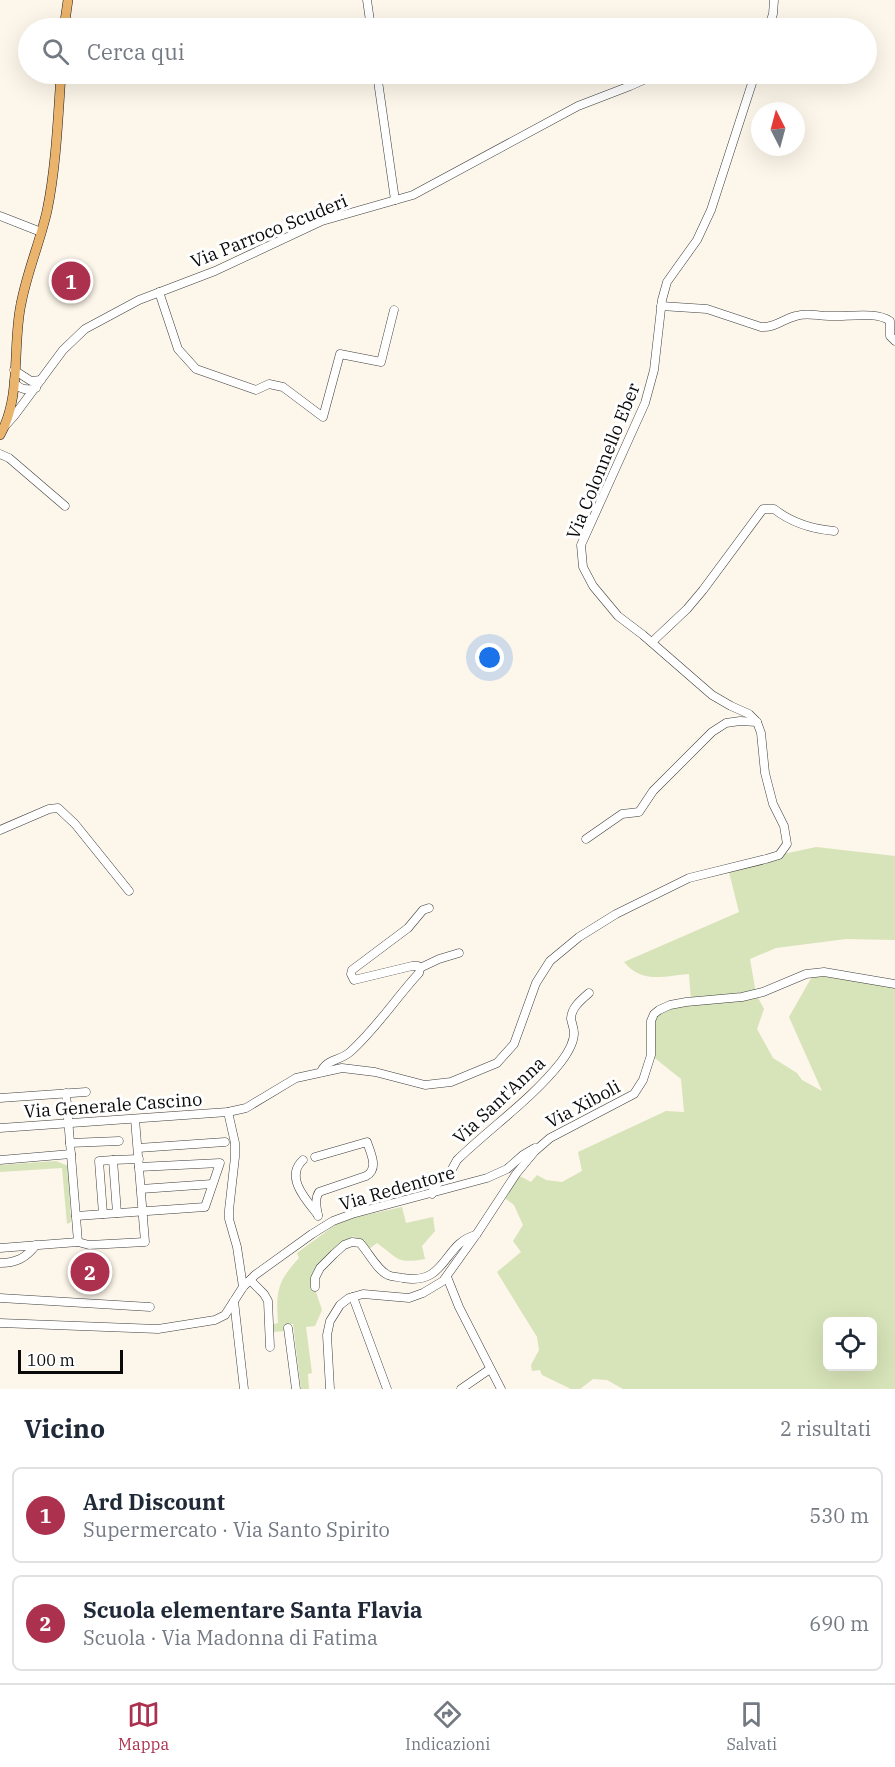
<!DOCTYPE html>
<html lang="it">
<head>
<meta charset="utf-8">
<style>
	:root { --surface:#fff; --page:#f6f6f7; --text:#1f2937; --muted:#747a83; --line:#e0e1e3; --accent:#ac314e }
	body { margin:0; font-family:"IBM Plex Serif",serif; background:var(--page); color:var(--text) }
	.controls { position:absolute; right:18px; bottom:18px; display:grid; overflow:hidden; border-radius:9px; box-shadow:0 6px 24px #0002 }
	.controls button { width:54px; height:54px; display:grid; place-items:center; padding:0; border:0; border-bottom:2px solid var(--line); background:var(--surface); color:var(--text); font:30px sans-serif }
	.compass { position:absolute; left:751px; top:102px; width:54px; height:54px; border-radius:50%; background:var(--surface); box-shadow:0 6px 24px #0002; rotate:354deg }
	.scale { position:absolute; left:18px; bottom:15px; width:105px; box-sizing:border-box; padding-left:6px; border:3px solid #0a0a0a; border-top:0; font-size:16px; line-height:21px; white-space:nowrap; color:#0a0a0a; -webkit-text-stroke:4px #fff; paint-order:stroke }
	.you { position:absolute; left:490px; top:658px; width:21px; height:21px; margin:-15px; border:4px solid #fff; border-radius:50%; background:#1a73e8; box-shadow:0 0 0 9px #1a73e833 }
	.badge { display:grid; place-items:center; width:39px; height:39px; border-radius:50%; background:var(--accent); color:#fff; font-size:20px; font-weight:700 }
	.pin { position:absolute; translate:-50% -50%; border:3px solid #fff; box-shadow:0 2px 6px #0006 }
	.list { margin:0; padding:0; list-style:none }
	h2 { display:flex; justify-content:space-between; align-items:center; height:78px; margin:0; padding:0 24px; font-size:26px }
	h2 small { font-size:20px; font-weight:400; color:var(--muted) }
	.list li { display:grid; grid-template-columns:39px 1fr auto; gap:18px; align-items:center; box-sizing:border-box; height:96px; margin:0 12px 12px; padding:0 12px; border:2px solid var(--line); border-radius:9px }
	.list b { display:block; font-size:22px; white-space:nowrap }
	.list p { margin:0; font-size:20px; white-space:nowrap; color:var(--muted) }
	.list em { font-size:20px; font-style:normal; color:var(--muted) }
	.icon { flex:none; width:33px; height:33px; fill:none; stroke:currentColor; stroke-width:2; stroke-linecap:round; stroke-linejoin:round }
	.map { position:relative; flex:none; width:895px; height:1389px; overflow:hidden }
	.search { position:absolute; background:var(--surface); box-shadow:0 6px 24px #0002; left:18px; right:18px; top:18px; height:66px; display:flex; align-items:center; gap:15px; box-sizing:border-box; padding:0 21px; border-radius:33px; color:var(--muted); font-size:22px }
	.sheet { height:294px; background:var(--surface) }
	nav { display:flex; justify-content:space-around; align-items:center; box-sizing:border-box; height:84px; border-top:2px solid var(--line); background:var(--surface); font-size:16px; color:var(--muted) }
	nav a { display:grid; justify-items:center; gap:3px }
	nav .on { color:var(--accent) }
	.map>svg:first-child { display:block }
	.green { fill:#d7e3b8; fill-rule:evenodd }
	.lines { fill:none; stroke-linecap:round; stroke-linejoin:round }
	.minor-casing { stroke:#3d3d3d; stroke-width:9 }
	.major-casing { stroke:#1b1b1b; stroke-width:10 }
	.minor { stroke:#fff; stroke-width:8 }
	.major { stroke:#ebb46c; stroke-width:9 }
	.labels { text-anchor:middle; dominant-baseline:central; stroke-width:6; stroke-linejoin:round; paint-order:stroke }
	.street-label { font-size:18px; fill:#0a0a0a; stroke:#fff }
</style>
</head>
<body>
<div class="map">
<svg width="895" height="1389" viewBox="0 0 895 1389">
	<rect width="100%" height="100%" fill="#fdf6ea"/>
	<g class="green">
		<path d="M816 847 895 856V940L846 939 776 948 750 959 756 994 764 1009 757 1029 773 1058 797 1073 802 1080 822 1091 789 1017 814 973 895 984V1389H623L607 1380 593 1379 580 1389H571L542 1375 540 1370 532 1371 531 1365 539 1350 537 1337 497 1272 521 1252 513 1241 523 1225 514 1205 502 1196 516 1174 531 1182 537 1175 546 1180 562 1182 582 1171 578 1152 666 1111 684 1112 681 1079 651 1055 654 1014 691 1001 689 974C665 976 642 984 624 962L739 912 728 868 779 855ZM828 1322H872V1366H828Z"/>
		<path d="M56 1161 68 1166 71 1222 67 1224 62 1168 0 1172V1165Z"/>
		<path d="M402 1207 406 1223 433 1217 435 1231 422 1246 425 1259C397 1264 399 1259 377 1243L369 1249 353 1236 320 1264 313 1283 322 1310 315 1326 306 1327 312 1373 308 1374 309 1389H301L293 1324H286L287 1331 272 1332 271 1325 278 1323C276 1291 277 1282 299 1258L297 1253 335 1225 348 1219Z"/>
	</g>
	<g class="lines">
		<defs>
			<g id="minor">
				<path d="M367 0 371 28"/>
				<path d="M768 28 773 14 774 0"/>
				<path d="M377 74 395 200"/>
				<path d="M0 216 41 232"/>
				<path d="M159 292 178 349 196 369 256 390 269 384 283 387 323 417 340 354 381 362 394 310"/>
				<path d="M661 306 707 309 761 327C775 328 783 319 796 316 807 312 818 316 829 316 845 317 877 311 890 321V336L895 341"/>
				<path d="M14 370 31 381 41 380"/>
				<path d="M14 381C18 389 26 391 36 388"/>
				<path d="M5 426 14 416 63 350 85 329 139 300 215 271 322 221 413 195 578 106 630 86 657 74"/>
				<path d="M0 454 9 458 65 506"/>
				<path d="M652 642 687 609 703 590 763 509H774C792 523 811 529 834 531"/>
				<path d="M0 830 49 809 58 808 75 824 129 891"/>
				<path d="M586 839 622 814 639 812 653 791 712 732 726 723 740 721 757 722"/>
				<path d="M420 968 439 959 459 953"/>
				<path d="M321 1072C326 1059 340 1061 350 1052 376 1029 395 999 419 973L420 968 418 966H412L354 980 351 974 352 970 408 928 423 910 429 908"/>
				<path d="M66 1093 78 1242"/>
				<path d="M0 1098 86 1092"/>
				<path d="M228 1112 235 1143V1157L229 1210V1219L237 1247 243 1287"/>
				<path d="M0 1128 228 1112 246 1108 296 1078 342 1068 375 1072 425 1085 451 1082 497 1063 514 1044 536 983 550 961 579 937 616 914 689 878 766 859 779 855 787 844 784 826 773 804 765 773 761 733 757 722 749 714 731 706 712 695 643 635 618 616 593 586 583 567 581 545 645 403 654 370 662 300 667 282 697 240 711 210 755 74"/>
				<path d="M70 1143 119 1141"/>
				<path d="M138 1148 225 1142"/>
				<path d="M315 1157 367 1142C371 1154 379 1169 366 1176L319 1192C314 1200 317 1208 318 1216"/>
				<path d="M0 1160 71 1154"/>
				<path d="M113 1160 139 1159"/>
				<path d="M303 1160C284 1177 307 1201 318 1215"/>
				<path d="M141 1189 212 1184"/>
				<path d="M432 1194 434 1187 451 1171 457 1160C491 1127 532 1099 561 1062 567 1054 574 1042 574 1033 574 1028 572 1024 571 1019 571 1008 581 1000 589 993"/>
				<path d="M103 1214 99 1161 113 1160 117 1213"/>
				<path d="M76 1216 205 1207 220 1163 139 1167"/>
				<path d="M0 1248 78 1242 89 1245 145 1242 135 1119"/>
				<path d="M0 1263C16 1263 26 1258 36 1245"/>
				<path d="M447 1277 459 1307 501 1389"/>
				<path d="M250 1280 264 1294 268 1301 270 1347"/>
				<path d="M315 1287V1278L320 1268 334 1254 344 1245 352 1242 360 1243C369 1253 377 1270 388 1275 392 1277 399 1277 403 1278 447 1286 443 1243 476 1235"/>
				<path d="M353 1297 387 1389"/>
				<path d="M0 1298 150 1307"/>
				<path d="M234 1301 244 1389"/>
				<path d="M0 1323 158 1329 215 1320 225 1315 243 1287 255 1275 312 1234 333 1221 352 1214 487 1178 507 1169 523 1155 535 1148"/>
				<path d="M288 1328 296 1389"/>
				<path d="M330 1389 327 1335 330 1321 340 1305 349 1298 363 1294 409 1298 423 1293 443 1281 476 1235 516 1174 535 1151 550 1138 634 1094 643 1080 651 1055V1021L654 1014 659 1010 670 1005 686 1002 742 997 763 992 806 974 824 972 895 984"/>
				<path d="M461 1389 490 1369"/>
			</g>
			<g id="major">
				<path d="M64 28 68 0"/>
				<path d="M0 435C22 396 12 346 21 304 27 272 40 242 47 211 56 168 58 118 61 74"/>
			</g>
		</defs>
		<use href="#minor" class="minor-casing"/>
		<use href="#major" class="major-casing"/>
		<use href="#minor" class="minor"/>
		<use href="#major" class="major"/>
	</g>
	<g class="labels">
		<g class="street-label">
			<text transform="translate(269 231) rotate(-22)">Via Parroco Scuderi</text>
			<text transform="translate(603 461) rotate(-68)">Via Colonnello Eber</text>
			<text transform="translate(499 1100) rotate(-43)">Via Sant'Anna</text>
			<text transform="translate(583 1104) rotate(-28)">Via Xiboli</text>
			<text transform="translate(113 1105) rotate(-4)">Via Generale Cascino</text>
			<text transform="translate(397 1188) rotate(-16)">Via Redentore</text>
		</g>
	</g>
</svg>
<div class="controls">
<button><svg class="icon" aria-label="locate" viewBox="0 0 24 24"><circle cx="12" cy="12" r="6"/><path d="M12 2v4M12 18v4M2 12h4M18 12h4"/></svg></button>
</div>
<svg class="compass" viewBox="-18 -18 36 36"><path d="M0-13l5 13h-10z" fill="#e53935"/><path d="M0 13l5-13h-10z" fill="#747a83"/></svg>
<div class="scale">100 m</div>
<div class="you"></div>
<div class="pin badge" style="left:71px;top:281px">1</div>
<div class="pin badge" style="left:90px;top:1272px">2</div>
<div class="search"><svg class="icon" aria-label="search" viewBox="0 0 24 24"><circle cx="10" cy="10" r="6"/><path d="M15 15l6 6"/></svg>Cerca qui</div>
</div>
<section class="sheet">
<h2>Vicino<small>2 risultati</small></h2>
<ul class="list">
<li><span class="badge">1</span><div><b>Ard Discount</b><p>Supermercato · Via Santo Spirito</p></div><em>530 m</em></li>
<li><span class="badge">2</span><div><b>Scuola elementare Santa Flavia</b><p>Scuola · Via Madonna di Fatima</p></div><em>690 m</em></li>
</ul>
</section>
<nav>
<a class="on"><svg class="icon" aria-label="map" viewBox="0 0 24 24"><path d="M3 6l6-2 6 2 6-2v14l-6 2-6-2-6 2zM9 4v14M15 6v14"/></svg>Mappa</a>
<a><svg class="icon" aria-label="directions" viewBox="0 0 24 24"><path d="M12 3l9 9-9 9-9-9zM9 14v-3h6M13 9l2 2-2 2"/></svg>Indicazioni</a>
<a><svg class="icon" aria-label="saved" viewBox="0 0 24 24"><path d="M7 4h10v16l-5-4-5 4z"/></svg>Salvati</a>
</nav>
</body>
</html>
